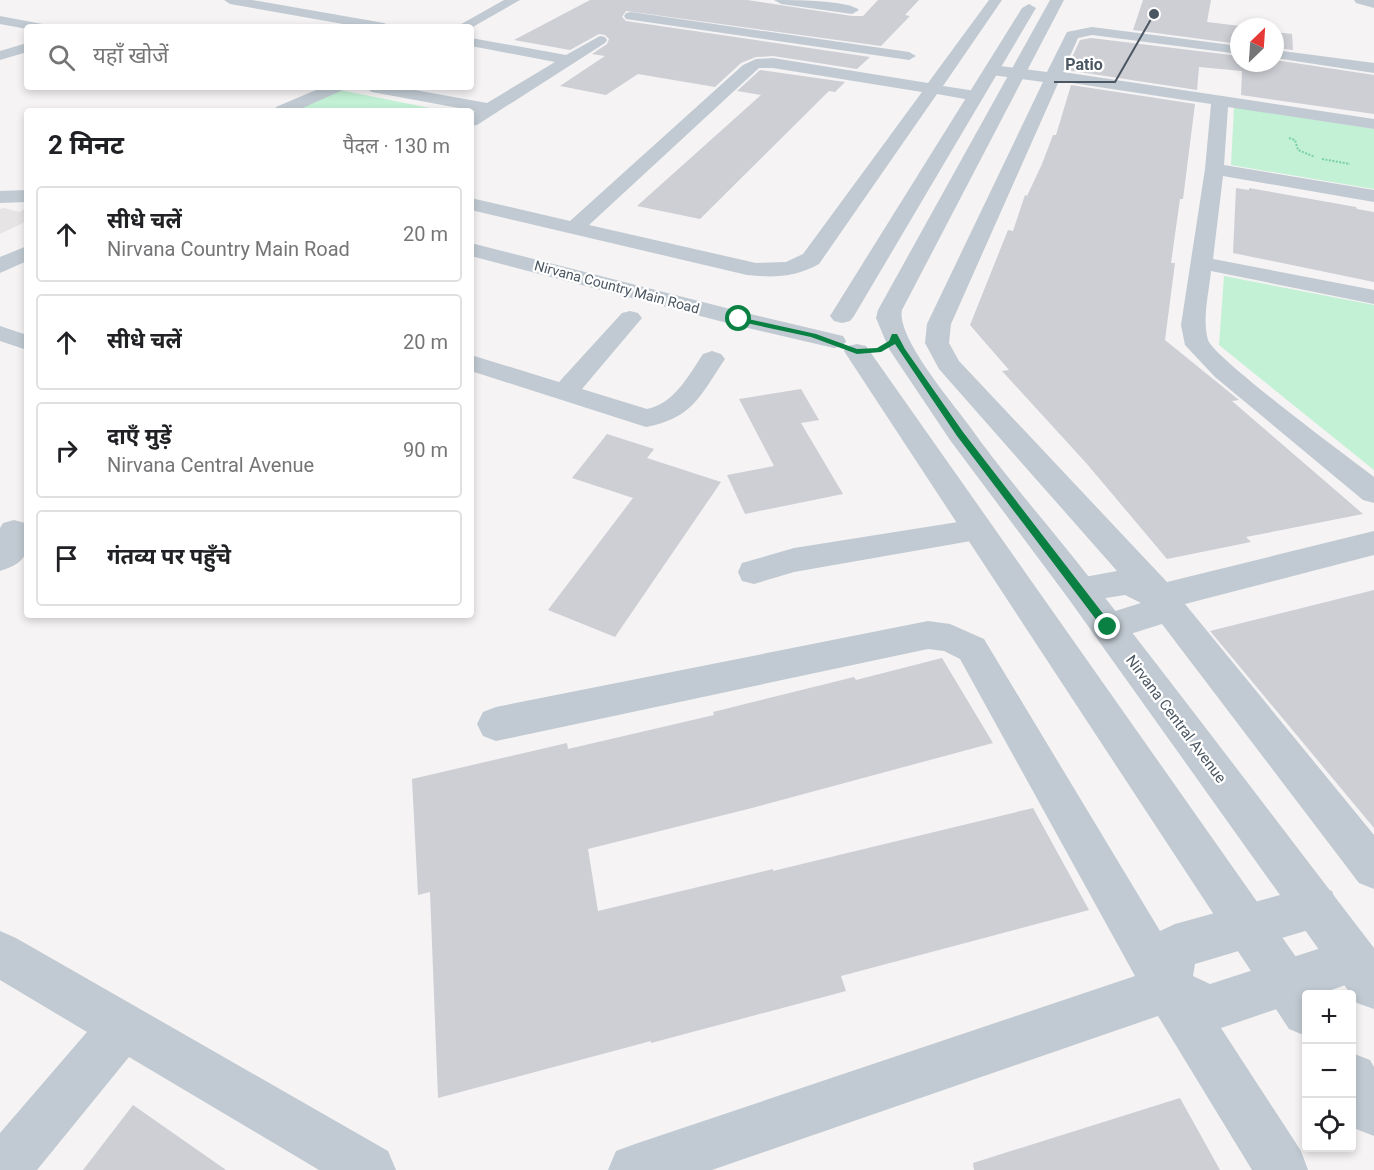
<!DOCTYPE html>
<html lang="hi">
<head>
<meta charset="utf-8">
<style>
	:root { --surface:#fff; --page:#f6f6f6; --text:#202124; --muted:#757577; --line:#e0e0e0 }
	body { margin:0; font-family:Roboto,"Noto Sans Devanagari",sans-serif; background:var(--page); color:var(--text) }
	.controls { position:absolute; right:18px; bottom:18px; display:grid; overflow:hidden; border-radius:6px; box-shadow:0 3px 9px #0003 }
	.controls button { width:54px; height:54px; display:grid; place-items:center; padding:0; border:0; border-bottom:2px solid var(--line); background:var(--surface); color:var(--text); font:30px sans-serif }
	.compass { position:absolute; left:1230px; top:18px; width:54px; height:54px; border-radius:50%; background:var(--surface); box-shadow:0 3px 9px #0003; rotate:25deg }
	.stop { position:absolute; width:18px; height:18px; margin:-14px; border:4px solid #0b8043; border-radius:50%; background:#fff }
	.stop.end { background:#0b8043; border-color:#fff; box-shadow:0 2px 6px #0008 }
	.list { margin:0; padding:0; list-style:none }
	h2 { display:flex; justify-content:space-between; align-items:center; height:78px; margin:0; padding:0 24px; font-size:26px }
	h2 small { font-size:20px; font-weight:400; color:var(--muted) }
	.list li { display:grid; grid-template-columns:39px 1fr auto; gap:18px; align-items:center; box-sizing:border-box; height:96px; margin:0 12px 12px; padding:0 12px; border:2px solid var(--line); border-radius:6px }
	.list b { display:block; font-size:22px; white-space:nowrap }
	.list p { margin:0; font-size:20px; white-space:nowrap; color:var(--muted) }
	.list em { font-size:20px; font-style:normal; color:var(--muted) }
	.icon { flex:none; width:33px; height:33px; fill:none; stroke:currentColor; stroke-width:2; stroke-linecap:round; stroke-linejoin:round }
	.map { position:relative; flex:none; width:1374px; height:1170px; overflow:hidden }
	.search { position:absolute; background:var(--surface); box-shadow:0 3px 9px #0003; left:24px; top:24px; width:450px; height:66px; display:flex; align-items:center; gap:15px; box-sizing:border-box; padding:0 21px; border-radius:6px; color:var(--muted); font-size:22px }
	.panel { position:absolute; background:var(--surface); box-shadow:0 3px 9px #0003; left:24px; top:108px; width:450px; height:510px; border-radius:6px }
	.map>svg:first-child { display:block }
	.education { fill:#e6e4e5 }
	.green { fill:#c3f1d5 }
	.building { fill:#cdcfd5 }
	.lines { fill:none; stroke-linecap:round; stroke-linejoin:round }
	.path { stroke:#7ad0a6; stroke-width:2; stroke-dasharray:2 1.5; stroke-linecap:butt }
	.minor { fill:#c1cad2; fill-rule:evenodd }
	.tertiary { fill:#c1cad2; fill-rule:evenodd }
	.route { fill:#0b8043 }
	.labels { text-anchor:middle; dominant-baseline:central; stroke-width:4.5; stroke-linejoin:round; paint-order:stroke }
	.far-street-label { font-size:14px; fill:#4a5661; stroke:#fff }
	.street-label { font-size:15px; fill:#4a5661; stroke:#fff }
	.leader { fill:none; stroke:#4a5661; stroke-width:2 }
	.callout-dot { fill:#4a5661; stroke:#fff; stroke-width:2 }
	.callout-label { font-size:16px; text-anchor:middle; font-weight:bold; fill:#4a5661; stroke:#fff; stroke-width:4.5; stroke-linejoin:round; paint-order:stroke }
</style>
</head>
<body>
<div class="map">
<svg width="1374" height="1170" viewBox="0 0 1374 1170">
	<rect width="100%" height="100%" fill="#f5f3f3"/>
	<path class="education" d="M4 208 19 212 27 208V221L0 234V209Z"/>
	<g class="green">
		<path d="M335 89 445 111H291Z"/>
		<path d="M1234 107 1374 129V189L1231 165Z"/>
		<path d="M1224 276 1374 305V470L1219 345Z"/>
	</g>
	<g class="building">
		<path d="M590 0H747L852 16H863L878 0H919L905 15 910 16 881 46 626 11 622 17 626 21 870 57 857 69 773 56 756 57 741 63 715 87 638 74 606 95 560 86 605 56 592 54 607 44 609 39 605 35 599 34 570 50 514 40Z"/>
		<path d="M1143 0H1211L1207 22 1249 27H1239V44L1133 30Z"/>
		<path d="M1275 32 1292 34 1293 50 1275 48Z"/>
		<path d="M1091 38 1239 56V63H1275V60L1374 75V114L1241 95 1242 71 1199 67 1197 90 1066 70 1080 40Z"/>
		<path d="M760 70 845 82 835 92 829 91 700 219 637 206 761 95 737 91Z"/>
		<path d="M1071 85 1195 104 1183 199H1180L1171 263H1175L1165 340 1239 400 1232 401 1363 514 1246 537 1251 542 1167 559 1087 464 1002 371 1009 370 970 325 1008 230 1013 231 1025 195 1027 196 1042 164 1053 135H1056Z"/>
		<path d="M1236 188 1249 190V188L1356 207 1357 209 1374 212V282L1233 253Z"/>
		<path d="M801 389 819 420 801 423 843 494 745 514 727 475 774 466 739 399Z"/>
		<path d="M607 434 654 449 647 458 721 482 615 637 548 610 633 498 572 478Z"/>
		<path d="M1374 590V828L1210 631Z"/>
		<path d="M942 658 993 743 748 809 588 849 598 911 773 869V871L1033 808 1089 910 841 976 846 991 651 1043V1041L438 1098 430 892 418 895 412 779 567 743 568 749 714 715 713 712 854 677 856 680Z"/>
		<path d="M1180 1098 1220 1170H974L973 1163Z"/>
		<path d="M133 1105 226 1170H83Z"/>
	</g>
	<g class="lines">
		<g class="path">
			<path d="M1289 138 1295 140 1298 150 1315 157"/>
			<path d="M1322 159 1350 164"/>
		</g>
		<g class="minor">
			<path d="M224 0H252L384 23 391 27H360L230 4Z"/>
			<path d="M504 0H520L471 28 456 27Z"/>
			<path d="M774 0C791 0 848 0 859 10L852 14 781 4Z"/>
			<path d="M989 0H1002L943 86 976 91 984 96 976 101 937 94 819 264C796 277 773 278 747 275L471 210V198L570 221 743 65 756 59 773 58 928 83ZM759 68H773L922 92 803 254 786 262 756 263 589 225Z"/>
			<path d="M1354 0H1374V8L1356 3Z"/>
			<path d="M631 12 909 52 916 56 909 60 626 19 624 16 626 13Z"/>
			<path d="M0 16 42 24 44 27H27V29L0 24Z"/>
			<path d="M1092 27 1239 46V54L1092 35 1078 38 1063 72 1374 119V129L1228 107 1224 165 1374 190V202L1223 176 1213 259 1374 290V304L1211 271C1209 293 1202 319 1208 340 1214 358 1349 458 1374 477V503L1363 500 1215 377 1185 345 1181 325 1205 169 1211 104 1059 81 951 324 949 343 959 361 1167 582 1374 531V555L1185 604 1374 835V889L1359 883 1162 624 1108 641 1096 637 1091 627 1096 617 1141 603 1125 595 1080 602 1068 598 1063 589 1068 580 1117 571 939 369 925 343 927 324 1043 82 992 75 984 70 992 65 1047 72 1067 32Z"/>
			<path d="M600 36 605 37 607 40 605 43 477 125 471 126V114L475 111 372 92 364 87H398L487 103 555 62 471 46V38L566 55Z"/>
			<path d="M27 43V52L0 60V51Z"/>
			<path d="M1275 50 1374 63V73L1275 58Z"/>
			<path d="M323 87H345L343 90 296 111H274L276 107Z"/>
			<path d="M27 246V261L0 273V257Z"/>
			<path d="M630 311 638 313 642 318 582 389 647 409C674 404 689 375 703 354L712 351 721 354 725 359C700 396 693 418 646 427L471 371V355L559 382 622 313Z"/>
			<path d="M0 326 27 335V350L0 341Z"/>
			<path d="M977 519 988 522 993 530 988 538 794 572 754 584 742 581 738 572 742 563 794 548Z"/>
			<path d="M14 520 25 523 27 527C27 553 29 562 0 571V528L3 523Z"/>
			<path d="M928 621 950 624 984 639 1160 931 1175 924 1316 885 1332 891 1338 907 1332 923 1195 964 1193 976 1210 984 1355 937 1371 944C1374 954 1374 966 1371 976L1320 994H1306V999L1221 1028 1301 1151 1308 1170H1252L1158 1016 712 1170H608L616 1151 635 1144 1135 976 960 659 944 651 928 649 496 741 483 736 477 724 483 712 496 707Z"/>
			<path d="M0 931 16 938 388 1151 396 1170H319L129 1057 37 1170H0V1133L87 1032 0 980Z"/>
		</g>
		<g class="tertiary">
			<path d="M1050 0H1064L902 310C896 336 950 400 968 424 1006 478 1051 528 1092 581 1187 702 1280 826 1374 948V1009L1357 1003 1068 598 950 440 889 349 876 318 878 310Z"/>
			<path d="M1029 4 1036 8 854 316 850 321 842 323 834 321 830 316 1022 8Z"/>
			<path d="M27 190V202L0 203V191Z"/>
			<path d="M471 243 742 312 843 336 846 341 843 346 834 348 731 324 471 256Z"/>
			<path d="M857 344 866 346 1322 994H1306V1036L1289 1029 844 351 848 346Z"/>
			<path d="M1352 1053 1370 1060 1374 1067V1136L1356 1129 1352 1122Z"/>
		</g>
	</g>
	<path class="route" d="M739 317 816 334 857 349 877 348 889 341 892 334H897L905 349 963 432 1111 624V630H1104L957 436 895 344 881 352 857 354 811 337 737 321Z"/>
	<g class="labels">
		<g class="far-street-label">
			<text transform="translate(617 287) rotate(15)">Nirvana Country Main Road</text>
		</g>
		<g class="street-label">
			<text transform="translate(1176 719) rotate(53)">Nirvana Central Avenue</text>
		</g>
	</g>
	<path class="leader" d="M1154 14L1115 82H1054"/>
	<circle class="callout-dot" cx="1154" cy="14" r="6"/>
	<g class="callout-label">
		<text x="1084" y="70">Patio</text>
	</g>
</svg>
<div class="controls">
<button>+</button>
<button>−</button>
<button><svg class="icon" aria-label="locate" viewBox="0 0 24 24"><circle cx="12" cy="12" r="6"/><path d="M12 2v4M12 18v4M2 12h4M18 12h4"/></svg></button>
</div>
<svg class="compass" viewBox="-18 -18 36 36"><path d="M0-13l5 13h-10z" fill="#e53935"/><path d="M0 13l5-13h-10z" fill="#757577"/></svg>
<div class="stop" style="left:739px;top:319px"></div>
<div class="stop end" style="left:1108px;top:627px"></div>
<div class="search"><svg class="icon" aria-label="search" viewBox="0 0 24 24"><circle cx="10" cy="10" r="6"/><path d="M15 15l6 6"/></svg>यहाँ खोजें</div>
<section class="panel">
<h2>2 मिनट<small>पैदल · 130 m</small></h2>
<ul class="list">
<li><svg class="icon" aria-label="ahead" viewBox="0 0 24 24"><path d="M12 20V5M6 11l6-6 6 6"/></svg><div><b>सीधे चलें</b><p>Nirvana Country Main Road</p></div><em>20 m</em></li>
<li><svg class="icon" aria-label="ahead" viewBox="0 0 24 24"><path d="M12 20V5M6 11l6-6 6 6"/></svg><div><b>सीधे चलें</b></div><em>20 m</em></li>
<li><svg class="icon" aria-label="right" viewBox="0 0 24 24"><path d="M7 20v-9h11M14 6l5 5-5 5"/></svg><div><b>दाएँ मुड़ें</b><p>Nirvana Central Avenue</p></div><em>90 m</em></li>
<li><svg class="icon" aria-label="arrive" viewBox="0 0 24 24"><path d="M6 21V4h12l-3 4 3 4H6"/></svg><div><b>गंतव्य पर पहुँचे</b></div></li>
</ul>
</section>
</div>
</body>
</html>
